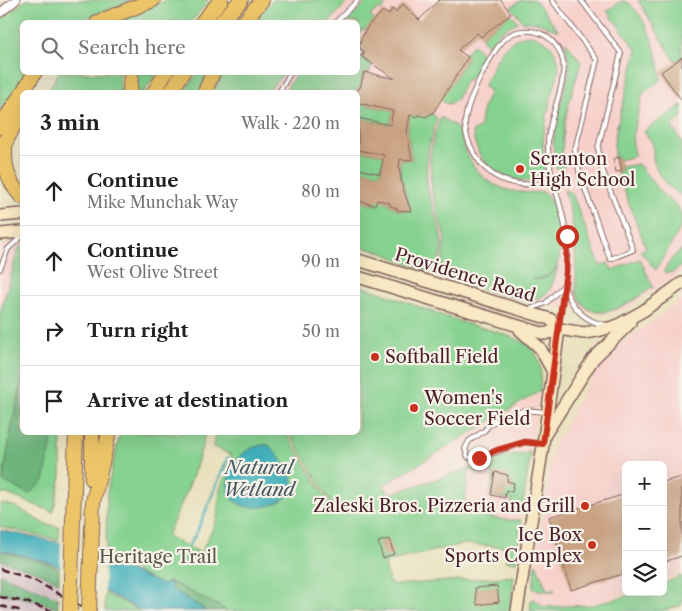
<!DOCTYPE html>
<html lang="en">
<head>
<meta charset="utf-8">
<style>
	:root { --surface:#fff; --page:#f2f2f2; --text:#222; --muted:#767676; --line:#e0e0e0 }
	body { margin:0; font-family:"Libre Caslon Text",serif; background:var(--page); color:var(--text) }
	.controls { position:absolute; right:15px; bottom:15px; display:grid; overflow:hidden; border-radius:8px; box-shadow:0 5px 20px #0002 }
	.controls button { width:45px; height:45px; display:grid; place-items:center; padding:0; border:0; border-bottom:1px solid var(--line); background:var(--surface); color:var(--text); font:25px sans-serif }
	.stop { position:absolute; width:15px; height:15px; margin:-11px; border:4px solid #c8321e; border-radius:50%; background:#fff }
	.stop.end { background:#c8321e; border-color:#fff; box-shadow:0 1px 5px #0008 }
	.list { margin:0; padding:0; list-style:none }
	h2 { display:flex; justify-content:space-between; align-items:center; height:65px; margin:0; padding:0 20px; font-size:21px }
	h2 small { font-size:16px; font-weight:400; color:var(--muted) }
	.list li { display:grid; grid-template-columns:32px 1fr auto; gap:15px; align-items:center; box-sizing:border-box; height:70px; padding:0 20px; border-top:1px solid var(--line) }
	.list b { display:block; font-size:19px; white-space:nowrap }
	.list p { margin:0; font-size:16px; white-space:nowrap; color:var(--muted) }
	.list em { font-size:16px; font-style:normal; color:var(--muted) }
	.icon { flex:none; width:28px; height:28px; fill:none; stroke:currentColor; stroke-width:2; stroke-linecap:round; stroke-linejoin:round }
	.map { position:relative; flex:none; width:682px; height:611px; overflow:hidden }
	.search { position:absolute; background:var(--surface); box-shadow:0 5px 20px #0002; left:20px; top:20px; width:340px; height:55px; display:flex; align-items:center; gap:12px; box-sizing:border-box; padding:0 18px; border-radius:8px; color:var(--muted); font-size:19px }
	.panel { position:absolute; background:var(--surface); box-shadow:0 5px 20px #0002; left:20px; top:90px; width:340px; height:345px; border-radius:8px }
	.map>svg:first-child { display:block }
	.built { fill:#f7d0cb }
	.industrial { fill:#d2bec2 }
	.green { fill:#86d290; stroke:#68785e }
	.forest { fill:#6cb47a; stroke:#5b6a52 }
	.water { fill:#3eaeba; stroke:#446672 }
	.pier { fill:#e9e1be }
	.lines { fill:none; stroke-linecap:round; stroke-linejoin:round }
	.stream { stroke:#3eaeba; stroke-width:2.5 }
	.building { fill:#c9a282 }
	.service-casing { stroke:#82635e; stroke-width:6 }
	.minor-casing { stroke:#82635e; stroke-width:10 }
	.secondary-casing { stroke:#82635e; stroke-width:14 }
	.motorway-casing { stroke:#82635e; stroke-width:16 }
	.service { stroke:#fff; stroke-width:4 }
	.minor { stroke:#fff; stroke-width:8 }
	.secondary { stroke:#f8e8c3; stroke-width:11 }
	.motorway { stroke:#edc569; stroke-width:14 }
	.rail { stroke:#4a1f2b; stroke-width:2.5; stroke-dasharray:8 4; stroke-linecap:butt }
	.motorway-bridge-casing { stroke:#82635e; stroke-width:16; stroke-linecap:butt }
	.motorway-bridge { stroke:#edc569; stroke-width:14 }
	.route { stroke:#c8321e; stroke-width:6 }
	.poi-dot { fill:#c8321e; stroke:#f7f3e8; stroke-width:2 }
	.labels { text-anchor:middle; dominant-baseline:central; stroke-width:4.5; stroke-linejoin:round; paint-order:stroke }
	.poi-label { font-size:18px; fill:#4a1f2b; stroke:#f7f3e8; text-anchor:start }
	.street-label { font-size:18px; fill:#4a1f2b; stroke:#f7f3e8 }
	.park-label { font-size:18px; fill:#5c5549; stroke:#f7f3e8 }
	.water-label { font-size:19px; font-style:italic; fill:#455864; stroke:#f7f3e8 }
</style>
</head>
<body>
<div class="map">
<svg width="682" height="611" viewBox="0 0 682 611">
	<rect width="100%" height="100%" fill="#f7f3e8"/>
	<filter id="ink" filterUnits="userSpaceOnUse"><feTurbulence type="fractalNoise" baseFrequency=".02" numOctaves="2"/><feDisplacementMap in="SourceGraphic" scale="10" xChannelSelector="R" yChannelSelector="G"/><feConvolveMatrix kernelMatrix="1 2 1 2 8 2 1 2 1" color-interpolation-filters="sRGB"/></filter>
	<filter id="wash" filterUnits="userSpaceOnUse"><feTurbulence type="fractalNoise" baseFrequency=".0096" numOctaves="4" result="noise"/><feDisplacementMap in="SourceGraphic" scale="20" xChannelSelector="R" yChannelSelector="G"/><feGaussianBlur stdDeviation="1.12" result="paint"/><feColorMatrix in="noise" values="0 0 0 0 0 0 0 0 0 0 0 0 0 0 0 0 0 1.4 0 .05"/><feComposite in="paint" operator="in"/></filter>
	<g filter="url(#wash)">
		<rect width="100%" height="100%" fill="#e9e1be"/>
		<g class="built">
			<path d="M351 0H682V271L628 308 603 315 502 296 421 269 381 251 358 246V92H268L285 73 358 72V22H330Z"/>
			<path d="M22 243V293L0 448V244Z"/>
			<path d="M682 299V574L663 581V465H626V592H635L591 604 544 607 534 599 531 600 550 461 554 444 596 370 614 349Z"/>
			<path d="M540 393 520 523 462 515 469 467 389 494 384 485Z"/>
		</g>
		<g class="industrial">
			<path d="M0 560 39 573 59 582 58 598 0 574Z"/>
			<path d="M0 593 38 601 58 609V611H0Z"/>
		</g>
		<g class="green">
			<path d="M26 0H132L78 22H22V72L26 73 0 112V21Z"/>
			<path d="M167 0H209L191 22H114Z"/>
			<path d="M273 0H349L329 22H254Z"/>
			<path d="M368 0H383L385 7 381 11 379 8 370 16 374 19 365 31 363 29 361 33 358 32V22H346Z"/>
			<path d="M521 0H535L558 30H556L536 22H523L511 7Z"/>
			<path d="M638 0H682V57L675 61Z"/>
			<path d="M625 1C646 11 660 58 661 80L643 93 632 137 635 156 619 160V157L614 158V142L617 126 637 50 607 11 620 2Z"/>
			<path d="M511 14 518 22 501 31 488 46 481 37Z"/>
			<path d="M531 35C549 40 559 51 559 70 552 96 544 120 543 146 543 155 548 169 541 176 531 187 508 178 497 172 482 164 474 148 473 131L480 128C480 114 484 104 490 91L484 87V85C495 64 503 36 531 35Z"/>
			<path d="M566 42 581 62C570 100 558 132 564 172L562 173 556 167C549 142 558 115 564 91 566 84 569 76 569 68 570 59 564 51 566 42Z"/>
			<path d="M474 44 484 57 474 76 465 81 456 101 448 104 440 100 468 57 464 54Z"/>
			<path d="M358 55 372 64 369 73 364 72 360 88H357L356 92H284L297 73 358 72Z"/>
			<path d="M59 72 119 73 121 92H48Z"/>
			<path d="M137 73H157L144 92H136L138 81Z"/>
			<path d="M197 73H209L200 92H185Z"/>
			<path d="M223 73V72L284 73 267 92H214Z"/>
			<path d="M358 103 393 111 390 125 358 118Z"/>
			<path d="M682 105V117L672 127 682 142V196L667 185 658 173 653 159V144L644 131Z"/>
			<path d="M432 114 437 118C430 141 425 159 427 183 429 204 441 223 442 244 442 253 438 262 436 271L428 268 427 271 380 252 358 246V201L375 205 377 200 390 203V206L397 208V210L411 211C406 194 399 178 400 159L407 161 408 159 412 160C409 144 406 130 410 115L418 116V115Z"/>
			<path d="M440 118H442L458 128C467 162 481 188 520 192 528 193 536 192 543 192 550 197 552 205 554 212 562 236 568 280 532 279 542 281 552 276 558 266 555 276 553 290 543 296 526 308 461 281 440 275L445 239 432 193 430 157 434 136Z"/>
			<path d="M358 150 384 155 380 174 358 169Z"/>
			<path d="M638 164 662 194 678 207 682 216 681 226 677 234 656 270 640 251 646 248 617 172 622 171 621 167Z"/>
			<path d="M564 190 572 193 600 266 608 263 612 270 640 259 653 287C631 302 590 333 576 291 576 256 576 223 564 190Z"/>
			<path d="M22 246V380L11 430 3 480 51 446 52 433H61V476L53 512 7 494H0V314L19 247Z"/>
			<path d="M682 249V266L673 272 666 273 664 271 672 258Z"/>
			<path d="M358 285C391 295 422 309 455 320 475 327 516 334 531 348 543 360 541 376 540 391L384 485 389 494 502 458 531 452 522 510 511 508 512 500 490 496 493 472 491 473 469 470 463 514 509 520H521L516 562 506 561 507 550 504 547 464 544 389 561 385 565 389 583 394 585 514 576 510 611H226L171 582 169 581 163 585 135 572 137 567 106 551 107 492 120 433H205C198 469 182 502 167 536L201 553 217 519 220 490 232 455 213 447 215 433H286L333 509H335L289 433 358 432Z"/>
			<path d="M0 504C15 503 27 514 39 521 45 525 52 525 59 527V540L0 527Z"/>
			<path d="M536 563 547 590 554 588V592L533 589Z"/>
			<path d="M682 576V605L662 611H530L531 600 534 599 544 607 592 605 643 592H663V584Z"/>
			<path d="M105 593 140 611H105Z"/>
		</g>
		<g class="forest">
			<path d="M22 380V432L52 433 51 446 44 481 29 494 3 481 11 430Z"/>
			<path d="M0 551 50 564 59 569V582L39 573 0 560Z"/>
			<path d="M0 574 58 598V609L38 601 0 593Z"/>
			<path d="M171 582 219 606 226 611H207L172 589Z"/>
		</g>
		<g class="water">
			<path d="M262 445H269C276 453 293 473 293 484 293 512 211 523 231 470 237 456 247 448 262 445Z"/>
			<path d="M0 530 71 545 163 585 169 582 171 583 172 589 206 611H142L51 563 0 550Z"/>
		</g>
		<path class="pier" d="M61 540 88 547 105 556 104 594 60 571Z"/>
		<g class="lines">
			<path class="stream" d="M189 545 197 532 228 457"/>
		</g>
		<g id="blocks">
			<g class="building">
				<path d="M439 0H501L511 14 481 37 477 33 458 50 468 57 433 113 426 117 418 115V117L410 115 407 132 412 160 408 159 407 161 400 159 399 168 403 189 411 211 397 210V208L390 206V203L377 200 375 205 358 201V169L380 174 384 155 358 150V118L390 125 393 111 358 103V88H360L364 72 395 79 362 57 365 52 359 47 361 39 368 26 383 11 389 15 392 9 396 12 403 4 419 20Z"/>
				<path d="M682 57V101L661 72Z"/>
				<path d="M619 157 622 171 616 172 613 159Z"/>
				<path d="M495 472 508 475 507 481 514 483 512 492 506 490 505 498 491 495Z"/>
				<path d="M682 477V556L663 562V482Z"/>
				<path d="M626 494V573L571 590 549 517Z"/>
				<path d="M389 539 394 554 383 558 378 542Z"/>
				<path d="M497 586 499 602 477 605 475 588Z"/>
			</g>
		</g>
	</g>
	<g filter="url(#ink)">
		<use href="#blocks" fill-opacity="0" stroke="#82635e" stroke-width="1"/>
		<g class="lines">
			<defs>
				<g id="service">
					<path d="M552 0 597 60 575 150 580 175 610 259 633 250 602 169 598 148 621 53 581 0"/>
					<path d="M336 22 358 0"/>
					<path d="M358 51 360 53"/>
					<path d="M279 92 291 72"/>
					<path d="M552 182C520 188 491 184 474 153 469 144 465 134 465 124 465 104 493 45 510 35 519 30 530 30 540 33 552 38 560 49 563 61 567 86 547 119 548 146 548 176 561 200 565 227 571 260 563 293 559 325"/>
					<path d="M0 269 8 249 22 236"/>
					<path d="M564 286C571 306 584 322 606 325"/>
					<path d="M530 309 546 303 564 285"/>
					<path d="M542 444 525 442 476 459 468 457 465 449 469 441 484 431 489 425 495 421 525 410 545 412"/>
				</g>
				<path id="minor" d="M0 13 16 0"/>
				<g id="secondary">
					<path d="M0 216 22 214"/>
					<path d="M0 234 22 232"/>
					<path d="M358 260 550 319 559 329"/>
					<path d="M358 277 545 334 559 329 584 333 597 331 616 326 643 311 682 283"/>
					<path d="M520 330 540 348 553 372"/>
					<path d="M546 433 593 359 630 323"/>
					<path d="M517 611 542 452 559 329"/>
				</g>
				<g id="motorway">
					<path d="M98 22 153 0"/>
					<path d="M202 22 221 0"/>
					<path d="M221 22 241 0"/>
					<path d="M244 22 262 0"/>
					<path d="M23 92 35 72"/>
					<path d="M130 92 131 72"/>
					<path d="M154 92 166 72"/>
					<path d="M171 92 183 72"/>
					<path d="M205 92 213 72"/>
					<path d="M0 127 22 93"/>
					<path d="M6 139C3 162 6 180 22 197"/>
					<path d="M3 147 22 110"/>
					<path d="M92 432V479"/>
					<path d="M74 491 76 432"/>
					<path d="M93 502 109 432"/>
				</g>
			</defs>
			<use href="#service" class="service-casing"/>
			<use href="#minor" class="minor-casing"/>
			<use href="#secondary" class="secondary-casing"/>
			<use href="#motorway" class="motorway-casing"/>
			<use href="#service" class="service"/>
			<use href="#minor" class="minor"/>
			<use href="#secondary" class="secondary"/>
			<use href="#motorway" class="motorway"/>
			<g class="rail">
				<path d="M0 569 34 580 89 611"/>
				<path d="M0 597 26 602 52 611"/>
				<path d="M0 606 23 611"/>
			</g>
			<defs>
				<g id="motorway-bridge">
					<path d="M70 611 74 491"/>
					<path d="M89 611 93 502"/>
				</g>
			</defs>
			<use href="#motorway-bridge" class="motorway-bridge-casing"/>
			<use href="#motorway-bridge" class="motorway-bridge"/>
		</g>
	</g>
	<g class="lines" filter="url(#ink)">
		<path class="route" d="M479 458 497 450 525 442 543 444 566 273 567 236"/>
	</g>
	<g class="poi-dot">
		<circle cx="520" cy="169" r="5"/>
		<circle cx="375" cy="357" r="5"/>
		<circle cx="414" cy="408" r="5"/>
		<circle cx="585" cy="506" r="5"/>
		<circle cx="592" cy="545" r="5"/>
	</g>
	<g class="labels">
		<g class="poi-label">
			<text x="530" y="159">Scranton<tspan x="530" dy="21">High School</tspan></text>
			<text x="385" y="357">Softball Field</text>
			<text x="424" y="398">Women's<tspan x="424" dy="21">Soccer Field</tspan></text>
			<text x="575" y="506" text-anchor="end">Zaleski Bros. Pizzeria and Grill</text>
			<text x="582" y="535" text-anchor="end">Ice Box<tspan x="582" dy="21">Sports Complex</tspan></text>
		</g>
		<g class="street-label">
			<text transform="translate(465 275) rotate(17)">Providence Road</text>
		</g>
		<g class="park-label">
			<text x="158" y="557">Heritage Trail</text>
		</g>
		<g class="water-label">
			<text x="259" y="467">Natural<tspan x="259" dy="22">Wetland</tspan></text>
		</g>
	</g>
</svg>
<div class="controls">
<button>+</button>
<button>−</button>
<button><svg class="icon" aria-label="layers" viewBox="0 0 24 24"><path d="M12 4l9 5-9 5-9-5zM3 14l9 5 9-5"/></svg></button>
</div>
<div class="stop" style="left:567px;top:236px"></div>
<div class="stop end" style="left:479px;top:458px"></div>
<div class="search"><svg class="icon" aria-label="search" viewBox="0 0 24 24"><circle cx="10" cy="10" r="6"/><path d="M15 15l6 6"/></svg>Search here</div>
<section class="panel">
<h2>3 min<small>Walk · 220 m</small></h2>
<ul class="list">
<li><svg class="icon" aria-label="ahead" viewBox="0 0 24 24"><path d="M12 20V5M6 11l6-6 6 6"/></svg><div><b>Continue</b><p>Mike Munchak Way</p></div><em>80 m</em></li>
<li><svg class="icon" aria-label="ahead" viewBox="0 0 24 24"><path d="M12 20V5M6 11l6-6 6 6"/></svg><div><b>Continue</b><p>West Olive Street</p></div><em>90 m</em></li>
<li><svg class="icon" aria-label="right" viewBox="0 0 24 24"><path d="M7 20v-9h11M14 6l5 5-5 5"/></svg><div><b>Turn right</b></div><em>50 m</em></li>
<li><svg class="icon" aria-label="arrive" viewBox="0 0 24 24"><path d="M6 21V4h12l-3 4 3 4H6"/></svg><div><b>Arrive at destination</b></div></li>
</ul>
</section>
</div>
</body>
</html>
